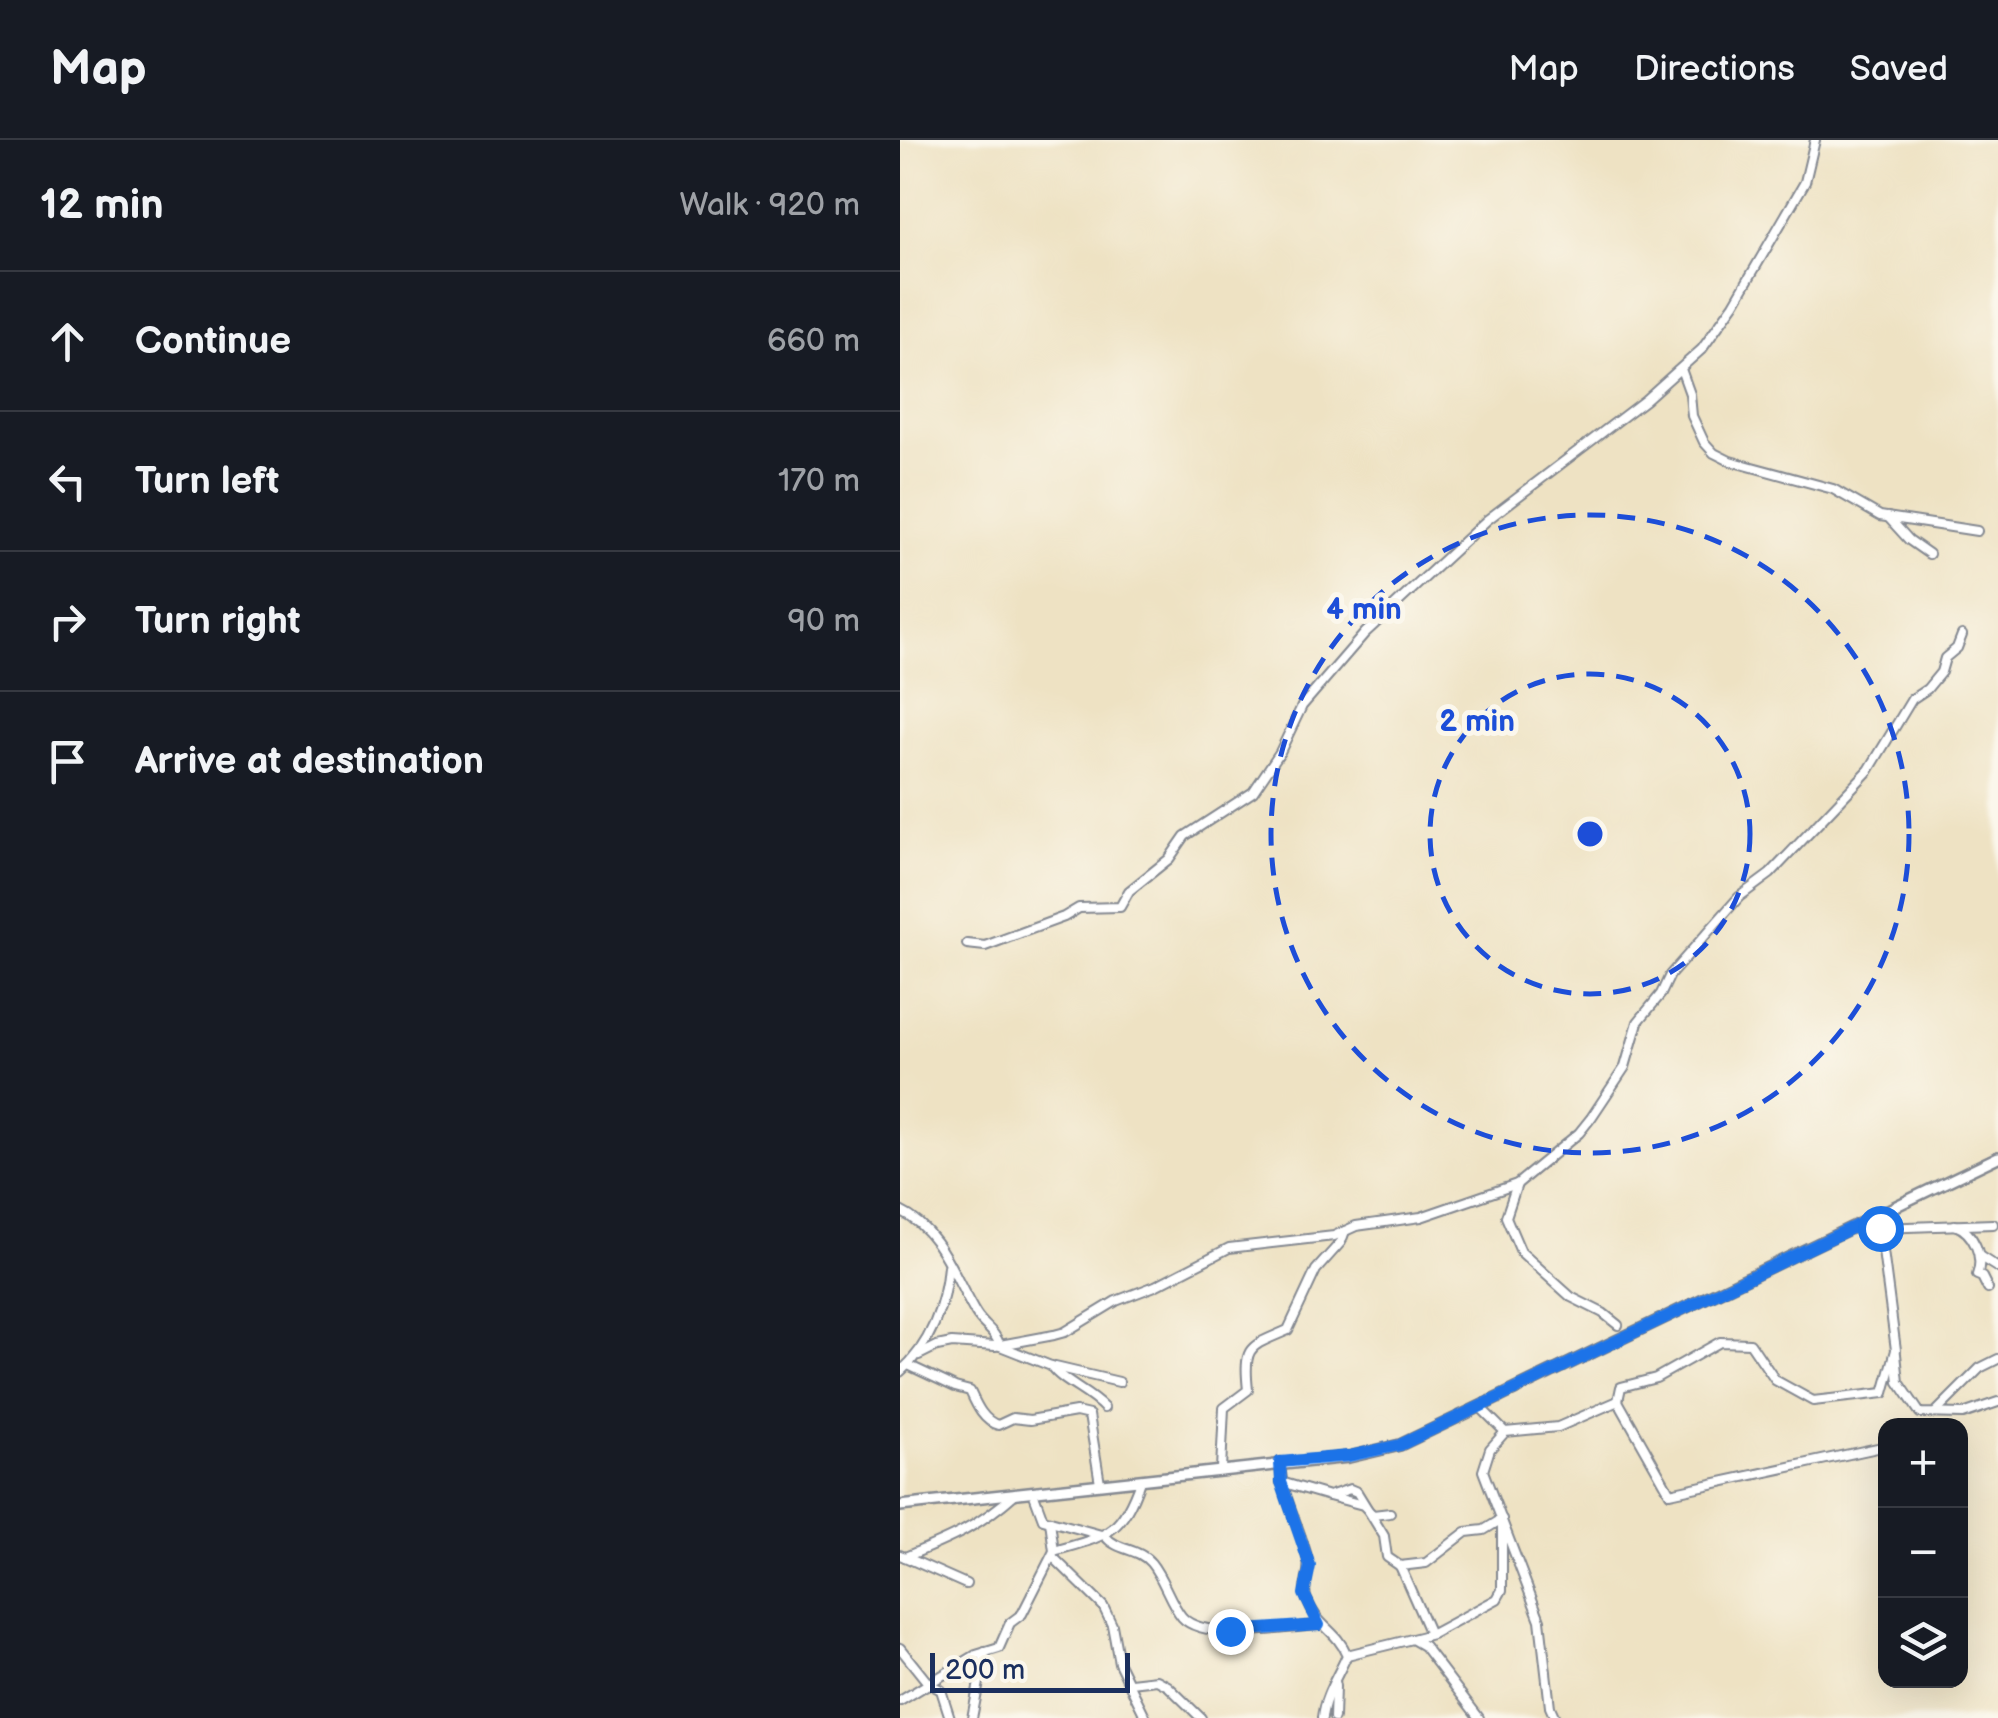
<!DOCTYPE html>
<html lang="en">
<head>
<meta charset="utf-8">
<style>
	:root { --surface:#171b24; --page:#20242c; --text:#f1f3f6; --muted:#9ea1a6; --line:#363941 }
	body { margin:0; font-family:"Balsamiq Sans",sans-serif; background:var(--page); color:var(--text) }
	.controls { position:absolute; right:30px; bottom:30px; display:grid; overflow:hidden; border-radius:20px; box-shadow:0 10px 40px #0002 }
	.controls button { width:90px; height:90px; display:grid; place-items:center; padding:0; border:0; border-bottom:2px solid var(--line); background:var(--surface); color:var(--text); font:50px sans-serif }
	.scale { position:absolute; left:30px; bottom:25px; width:200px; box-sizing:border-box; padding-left:10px; border:5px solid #1b2f5e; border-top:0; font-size:28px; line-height:35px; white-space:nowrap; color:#1b2f5e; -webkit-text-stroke:8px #fbf7ec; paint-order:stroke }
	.stop { position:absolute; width:30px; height:30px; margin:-22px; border:8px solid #1a73e8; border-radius:50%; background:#fff }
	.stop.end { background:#1a73e8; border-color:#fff; box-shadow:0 2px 10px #0008 }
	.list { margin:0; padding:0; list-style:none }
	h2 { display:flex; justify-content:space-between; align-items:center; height:130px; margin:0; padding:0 40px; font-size:42px }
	h2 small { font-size:32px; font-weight:400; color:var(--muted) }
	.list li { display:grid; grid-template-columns:65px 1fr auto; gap:30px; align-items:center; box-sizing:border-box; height:140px; padding:0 40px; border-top:2px solid var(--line) }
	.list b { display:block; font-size:38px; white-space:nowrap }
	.list em { font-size:32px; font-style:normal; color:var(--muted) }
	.icon { flex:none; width:55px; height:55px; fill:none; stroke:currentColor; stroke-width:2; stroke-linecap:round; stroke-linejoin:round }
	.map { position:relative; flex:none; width:1098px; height:1578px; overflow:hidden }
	header { display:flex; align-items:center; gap:60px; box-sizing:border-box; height:140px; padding:0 50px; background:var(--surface); border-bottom:2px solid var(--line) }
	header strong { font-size:48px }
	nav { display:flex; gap:55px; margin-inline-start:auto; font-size:35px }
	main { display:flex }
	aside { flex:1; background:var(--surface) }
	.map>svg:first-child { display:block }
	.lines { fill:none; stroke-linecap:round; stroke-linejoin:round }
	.minor-casing { stroke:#848890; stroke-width:12 }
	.major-casing { stroke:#848890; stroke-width:14 }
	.minor { stroke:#fff; stroke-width:8 }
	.major { stroke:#fff; stroke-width:9 }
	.route { stroke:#1a73e8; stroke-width:12 }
	.ring { fill:none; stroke:#1d4ed8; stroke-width:5; stroke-dasharray:18 12 }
	.centre { fill:#1d4ed8; stroke:#fbf7ec; stroke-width:5 }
	.ring-label { font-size:30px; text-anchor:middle; font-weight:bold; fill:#1d4ed8; stroke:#fbf7ec; stroke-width:10; stroke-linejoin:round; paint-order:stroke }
</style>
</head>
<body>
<header>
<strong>Map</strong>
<nav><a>Map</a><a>Directions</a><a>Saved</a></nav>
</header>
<main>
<aside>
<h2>12 min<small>Walk · 920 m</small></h2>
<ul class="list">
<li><svg class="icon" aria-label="ahead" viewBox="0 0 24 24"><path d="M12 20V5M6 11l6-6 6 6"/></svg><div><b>Continue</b></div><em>660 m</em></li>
<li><svg class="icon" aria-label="left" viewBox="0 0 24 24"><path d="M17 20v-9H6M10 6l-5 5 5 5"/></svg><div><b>Turn left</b></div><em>170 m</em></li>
<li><svg class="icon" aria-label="right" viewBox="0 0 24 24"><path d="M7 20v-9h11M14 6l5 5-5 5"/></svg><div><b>Turn right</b></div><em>90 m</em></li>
<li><svg class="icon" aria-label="arrive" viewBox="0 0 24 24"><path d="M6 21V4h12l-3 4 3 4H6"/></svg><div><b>Arrive at destination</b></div></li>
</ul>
</aside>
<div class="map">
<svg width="1098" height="1578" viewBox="0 0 1098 1578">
	<rect width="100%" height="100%" fill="#fbf7ec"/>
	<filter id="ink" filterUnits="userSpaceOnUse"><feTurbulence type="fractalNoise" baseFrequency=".01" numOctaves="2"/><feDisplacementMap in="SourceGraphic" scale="20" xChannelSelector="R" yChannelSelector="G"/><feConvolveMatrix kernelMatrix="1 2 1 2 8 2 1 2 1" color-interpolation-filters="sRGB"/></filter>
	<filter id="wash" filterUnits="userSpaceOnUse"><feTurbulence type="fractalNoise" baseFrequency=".0048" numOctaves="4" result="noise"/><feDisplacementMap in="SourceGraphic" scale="40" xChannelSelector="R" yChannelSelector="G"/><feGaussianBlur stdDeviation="2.25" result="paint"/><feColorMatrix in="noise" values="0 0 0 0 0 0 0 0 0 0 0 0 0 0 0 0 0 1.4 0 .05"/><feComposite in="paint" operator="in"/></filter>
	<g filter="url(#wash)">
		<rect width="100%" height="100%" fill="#eee2c3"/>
	</g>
	<g filter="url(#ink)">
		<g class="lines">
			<defs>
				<g id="minor">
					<path d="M781 229 790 254 792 276 804 302 814 313 830 321 933 349 980 376 1077 391"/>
					<path d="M988 377 1009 400 1029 414"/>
					<path d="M67 804 85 806 164 777 179 768 220 767 229 751 269 719 285 696 353 652 380 612 402 566 465 493 587 380 745 260 802 209 834 164 905 42 915 0"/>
					<path d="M617 1044 606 1077 621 1112 671 1157 703 1173 718 1185"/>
					<path d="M0 1071C41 1090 54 1138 76 1174 84 1187 95 1190 100 1206L151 1226 219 1242"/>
					<path d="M1055 1085C1074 1092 1084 1117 1077 1135L1082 1137 1088 1149"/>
					<path d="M1079 1116 1098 1128"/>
					<path d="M996 1214 999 1242 1020 1273 1063 1274 1098 1262"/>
					<path d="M19 1215 37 1206 52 1203 95 1206 154 1195 165 1192 216 1161 255 1146 329 1108 434 1096 456 1086 521 1077 617 1044 679 993 691 978 725 927 738 882 761 854 770 835 839 757 870 734 969 630 1012 559 1027 549 1041 532 1045 518 1057 508 1062 495"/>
					<path d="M8 1225 55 1247 70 1251C76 1264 83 1281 98 1285L113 1278 130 1280 176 1272 189 1275 200 1343"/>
					<path d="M151 1226C162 1242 188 1251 204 1268"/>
					<path d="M0 1232C30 1206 45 1165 48 1126"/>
					<path d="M718 1261 721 1247 756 1238 820 1202 850 1203 875 1240 913 1261 984 1253 996 1210 980 1088 1093 1084"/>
					<path d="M581 1268 605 1292"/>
					<path d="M1035 1273 1080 1228 1098 1219"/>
					<path d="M380 1322C381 1357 401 1387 408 1421 411 1434 401 1447 407 1460 418 1488 436 1489 447 1515 438 1536 424 1556 422 1578"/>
					<path d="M321 1329 324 1268 348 1250C343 1204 350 1207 388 1190L416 1130 441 1102 445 1091"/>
					<path d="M381 1342 429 1356 450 1349 457 1352 484 1396 487 1417 500 1426 530 1494"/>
					<path d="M133 1352 143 1379 205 1396C217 1411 239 1408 251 1423 264 1439 269 1461 282 1477 304 1502 387 1487 419 1485"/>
					<path d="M429 1356 463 1365 473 1375 490 1373"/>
					<path d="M150 1381 154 1411"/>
					<path d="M0 1415 5 1417C52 1398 78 1387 116 1353"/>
					<path d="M152 1416 203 1466 212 1485 219 1523 246 1578"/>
					<path d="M5 1417 66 1444"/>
					<path d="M500 1426 526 1423 566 1392 584 1390 602 1379"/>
					<path d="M512 1499 532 1494 597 1459 602 1450V1383"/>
					<path d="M0 1508 28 1543 41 1550 50 1578"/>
					<path d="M447 1515 512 1499 524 1506 579 1578"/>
					<path d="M231 1543 257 1540 268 1546 301 1578"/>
					<path d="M0 1561 76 1515 99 1508 110 1483 122 1474 154 1411C205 1396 221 1396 240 1341"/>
					<path d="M72 1578 85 1512"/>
					<path d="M434 1578 435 1546"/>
					<path d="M655 1578 650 1567 640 1480 583 1331 590 1309 605 1292 658 1287 718 1261 770 1353 982 1307"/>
				</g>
				<path id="major" d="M0 1366 449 1317 500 1305 1098 1017"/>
			</defs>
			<use href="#minor" class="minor-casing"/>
			<use href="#major" class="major-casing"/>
			<use href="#minor" class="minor"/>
			<use href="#major" class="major"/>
		</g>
	</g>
	<g class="lines" filter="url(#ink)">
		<path class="route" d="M330 1491 419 1485 404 1454 410 1426 381 1342 380 1322 449 1316 500 1305 966 1081 980 1088"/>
	</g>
	<g class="ring">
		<circle cx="690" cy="694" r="160"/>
		<circle cx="690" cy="694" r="319"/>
	</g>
	<circle cx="690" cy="694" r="15" class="centre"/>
	<g class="ring-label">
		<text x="464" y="479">4 min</text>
		<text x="577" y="591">2 min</text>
	</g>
</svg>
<div class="controls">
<button>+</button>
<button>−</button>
<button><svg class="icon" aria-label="layers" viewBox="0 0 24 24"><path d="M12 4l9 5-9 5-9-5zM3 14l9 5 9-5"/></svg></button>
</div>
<div class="scale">200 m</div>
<div class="stop" style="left:980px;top:1088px"></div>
<div class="stop end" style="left:330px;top:1491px"></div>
</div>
</main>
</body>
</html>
